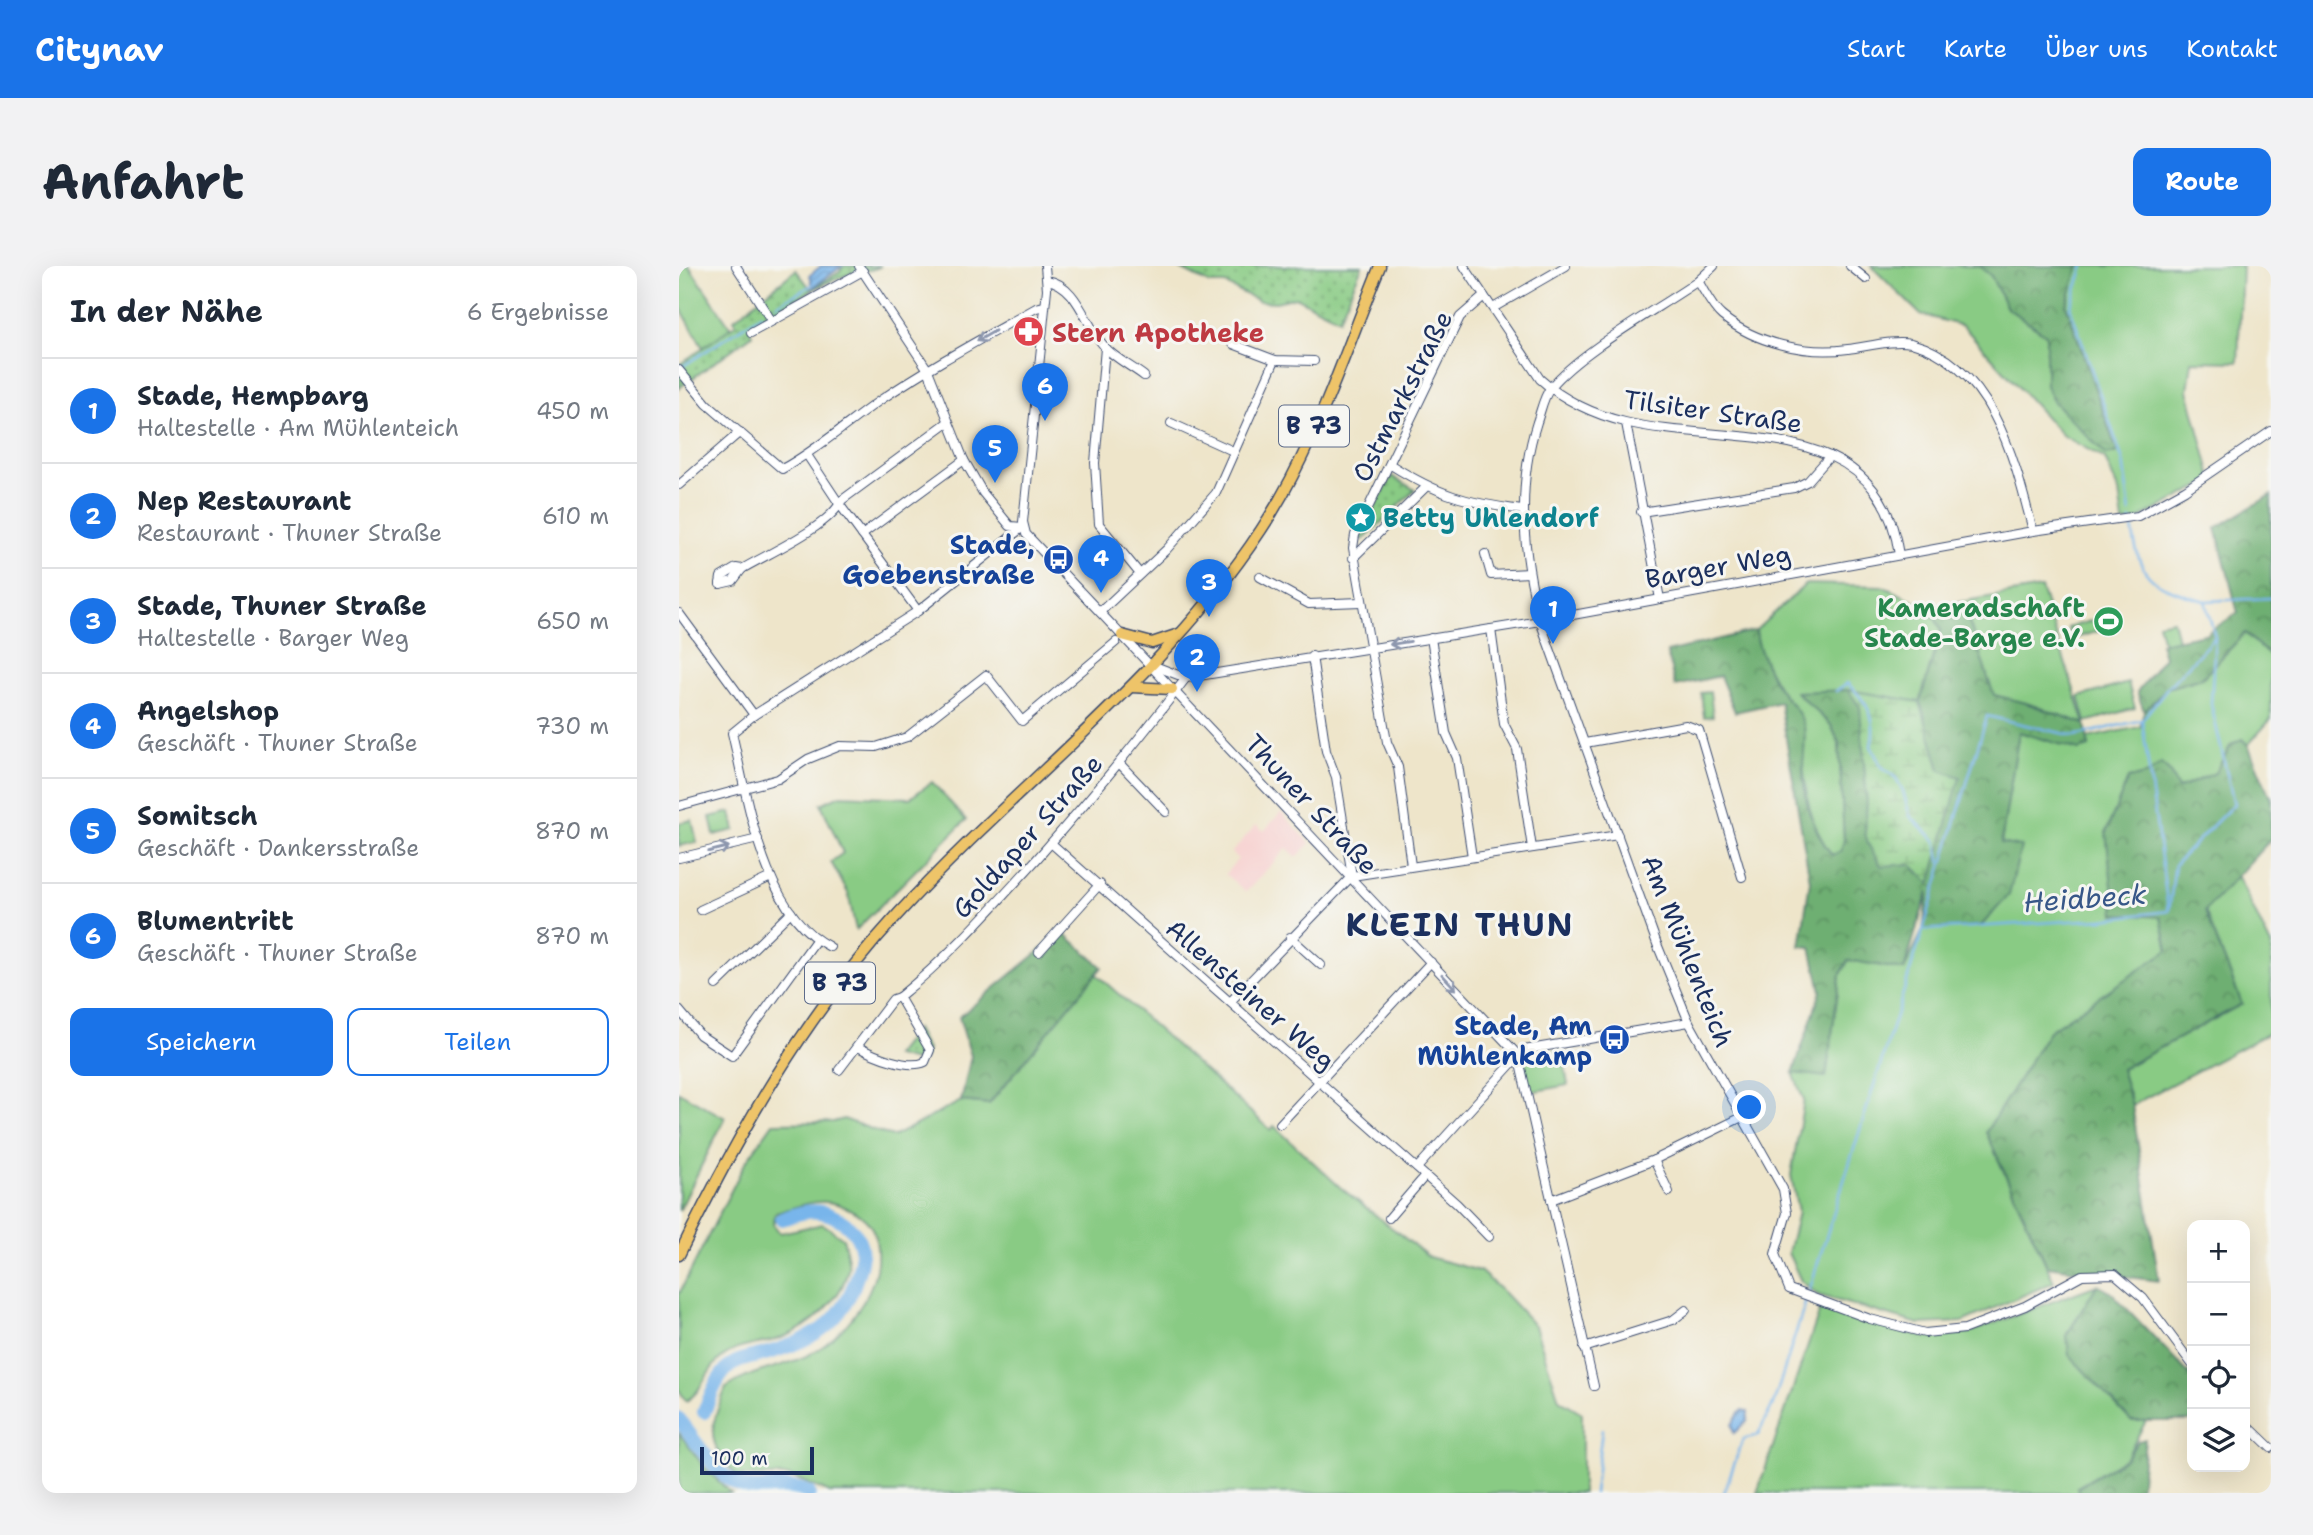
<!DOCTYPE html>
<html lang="de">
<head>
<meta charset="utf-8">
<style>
	:root { --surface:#fff; --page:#f2f2f3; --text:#1f2937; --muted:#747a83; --line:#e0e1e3; --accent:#1a73e8 }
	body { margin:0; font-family:"Shantell Sans",sans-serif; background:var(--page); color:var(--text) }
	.controls { position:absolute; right:21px; bottom:21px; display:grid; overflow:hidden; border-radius:14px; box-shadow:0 7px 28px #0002 }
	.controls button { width:63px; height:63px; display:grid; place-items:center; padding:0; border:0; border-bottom:2px solid var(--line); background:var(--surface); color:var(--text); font:35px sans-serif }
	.scale { position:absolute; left:21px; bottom:18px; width:114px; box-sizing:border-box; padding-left:7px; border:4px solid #1b2f5e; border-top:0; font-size:19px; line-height:24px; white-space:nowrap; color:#1b2f5e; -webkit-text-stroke:5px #f6f6f2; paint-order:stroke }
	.you { position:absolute; left:1071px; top:842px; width:24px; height:24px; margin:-18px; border:5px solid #fff; border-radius:50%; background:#1a73e8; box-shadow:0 0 0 10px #1a73e833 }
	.badge { display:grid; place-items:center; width:46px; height:46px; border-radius:50%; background:var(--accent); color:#fff; font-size:23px; font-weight:700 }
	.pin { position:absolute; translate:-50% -58px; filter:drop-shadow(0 2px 4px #0008) }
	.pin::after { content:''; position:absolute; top:37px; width:24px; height:21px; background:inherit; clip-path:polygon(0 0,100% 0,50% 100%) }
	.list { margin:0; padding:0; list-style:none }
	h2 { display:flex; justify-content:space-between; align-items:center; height:91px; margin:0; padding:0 28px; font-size:30px }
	h2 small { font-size:23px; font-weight:400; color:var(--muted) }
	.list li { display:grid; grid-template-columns:46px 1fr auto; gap:21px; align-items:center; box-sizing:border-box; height:105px; padding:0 28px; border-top:2px solid var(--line) }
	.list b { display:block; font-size:26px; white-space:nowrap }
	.list p { margin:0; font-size:23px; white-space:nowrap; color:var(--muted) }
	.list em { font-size:23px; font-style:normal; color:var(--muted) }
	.actions { display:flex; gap:14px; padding:21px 28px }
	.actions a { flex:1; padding:16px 0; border:2px solid var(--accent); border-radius:14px; text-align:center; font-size:24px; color:var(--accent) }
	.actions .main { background:var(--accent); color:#fff }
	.icon { flex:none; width:38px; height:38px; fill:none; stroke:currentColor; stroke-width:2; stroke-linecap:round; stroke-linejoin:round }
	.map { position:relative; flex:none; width:1592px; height:1227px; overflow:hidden; border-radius:14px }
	header { display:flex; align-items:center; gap:42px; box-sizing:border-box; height:98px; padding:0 35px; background:var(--accent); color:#fff }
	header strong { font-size:33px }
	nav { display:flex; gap:38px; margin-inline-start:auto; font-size:24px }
	.intro { display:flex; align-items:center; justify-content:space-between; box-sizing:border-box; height:168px; padding:0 42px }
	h1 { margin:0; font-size:49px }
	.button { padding:18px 32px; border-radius:14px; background:var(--accent); color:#fff; font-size:24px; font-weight:700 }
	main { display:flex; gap:42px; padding:0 42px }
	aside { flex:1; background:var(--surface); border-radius:14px; box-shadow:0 7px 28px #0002 }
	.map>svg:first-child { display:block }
	.built { fill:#f7d0cf }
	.green { fill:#89cb84; stroke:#527d71; stroke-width:2 }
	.forest { fill:url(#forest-crowns); stroke:#446f68; stroke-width:2 }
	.wetland { fill:url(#wetland-marsh); stroke:#527d71; stroke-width:2 }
	.park { fill:url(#park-dots); stroke:#527d71; stroke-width:2 }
	.water { fill:url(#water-waves); stroke:#4a72a4; stroke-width:2 }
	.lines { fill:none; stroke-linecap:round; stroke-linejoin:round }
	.stream { stroke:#78b5eb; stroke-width:2.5 }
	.river { stroke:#78b5eb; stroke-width:14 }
	.minor-casing { stroke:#3b4a6e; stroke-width:10 }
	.major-casing { stroke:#3b4a6e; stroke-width:13 }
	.minor { stroke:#fff; stroke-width:8 }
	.major { stroke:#eec469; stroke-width:10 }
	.oneway { stroke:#8d97ae }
	.labels { text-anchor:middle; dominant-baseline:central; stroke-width:6; stroke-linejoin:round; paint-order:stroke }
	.shield { fill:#f6f6f2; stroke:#5d6b8a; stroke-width:2 }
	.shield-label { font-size:24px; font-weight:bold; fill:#1b2f5e }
	.health-label { font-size:26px; font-weight:bold; fill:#be3a42; stroke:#f6f6f2; text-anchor:start }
	.street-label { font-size:26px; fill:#1b2f5e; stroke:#f6f6f2 }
	.culture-label { font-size:26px; font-weight:bold; fill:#0d838f; stroke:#f6f6f2; text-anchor:start }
	.transit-label { font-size:26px; font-weight:bold; fill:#164399; stroke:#f6f6f2; text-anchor:end }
	.leisure-label { font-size:26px; font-weight:bold; fill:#27864d; stroke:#f6f6f2; text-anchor:end }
	.water-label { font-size:28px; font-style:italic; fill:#375788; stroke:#f6f6f2 }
	.district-label { font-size:33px; font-weight:bold; letter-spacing:2px; fill:#1b2f5e; stroke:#f6f6f2 }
</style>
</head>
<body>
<header>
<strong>Citynav</strong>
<nav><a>Start</a><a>Karte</a><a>Über uns</a><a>Kontakt</a></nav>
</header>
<div class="intro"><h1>Anfahrt</h1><a class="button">Route</a></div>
<main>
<aside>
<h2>In der Nähe<small>6 Ergebnisse</small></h2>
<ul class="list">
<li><span class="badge">1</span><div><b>Stade, Hempbarg</b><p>Haltestelle · Am Mühlenteich</p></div><em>450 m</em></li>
<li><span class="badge">2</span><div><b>Nep Restaurant</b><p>Restaurant · Thuner Straße</p></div><em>610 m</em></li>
<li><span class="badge">3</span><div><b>Stade, Thuner Straße</b><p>Haltestelle · Barger Weg</p></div><em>650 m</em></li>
<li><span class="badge">4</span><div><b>Angelshop</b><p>Geschäft · Thuner Straße</p></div><em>730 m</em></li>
<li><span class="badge">5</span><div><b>Somitsch</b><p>Geschäft · Dankersstraße</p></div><em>870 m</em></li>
<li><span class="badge">6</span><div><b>Blumentritt</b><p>Geschäft · Thuner Straße</p></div><em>870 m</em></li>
</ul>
<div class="actions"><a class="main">Speichern</a><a>Teilen</a></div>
</aside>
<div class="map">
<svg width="1592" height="1227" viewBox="0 0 1592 1227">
	<defs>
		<pattern id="forest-crowns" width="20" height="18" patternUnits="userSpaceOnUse" patternTransform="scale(1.75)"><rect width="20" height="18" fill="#6eaf72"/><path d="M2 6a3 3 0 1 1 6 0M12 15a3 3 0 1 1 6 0" fill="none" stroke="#5a8f61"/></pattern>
		<pattern id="wetland-marsh" width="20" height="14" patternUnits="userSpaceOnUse" patternTransform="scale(1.75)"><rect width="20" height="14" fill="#89cb84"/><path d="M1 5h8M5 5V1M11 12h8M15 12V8" fill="none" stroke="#6fa56f"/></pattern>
		<pattern id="park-dots" width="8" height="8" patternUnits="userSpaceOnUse" patternTransform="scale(1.75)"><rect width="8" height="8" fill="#89cb84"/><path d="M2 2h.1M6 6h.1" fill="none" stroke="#6fa56f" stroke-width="1.8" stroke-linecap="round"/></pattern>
		<pattern id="water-waves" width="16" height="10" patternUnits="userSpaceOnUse" patternTransform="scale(1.75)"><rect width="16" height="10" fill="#78b5eb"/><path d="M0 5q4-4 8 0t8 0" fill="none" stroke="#6294c2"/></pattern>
	</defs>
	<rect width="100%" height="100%" fill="#f6f6f2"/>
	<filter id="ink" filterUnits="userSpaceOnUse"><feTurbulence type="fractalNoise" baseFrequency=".0143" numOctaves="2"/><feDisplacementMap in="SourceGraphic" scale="14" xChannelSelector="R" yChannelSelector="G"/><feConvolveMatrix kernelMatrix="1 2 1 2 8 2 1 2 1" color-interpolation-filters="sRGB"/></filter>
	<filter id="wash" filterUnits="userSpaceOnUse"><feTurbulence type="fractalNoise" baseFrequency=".00686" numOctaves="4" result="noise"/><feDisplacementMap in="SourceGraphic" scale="28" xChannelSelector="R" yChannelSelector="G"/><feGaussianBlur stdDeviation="1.57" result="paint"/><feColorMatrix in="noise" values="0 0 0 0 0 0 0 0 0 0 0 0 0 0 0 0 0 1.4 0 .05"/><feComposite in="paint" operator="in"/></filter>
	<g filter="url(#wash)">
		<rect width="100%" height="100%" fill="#eee5ca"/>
		<path class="built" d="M602 546 631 577 618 591 608 582 567 626 546 608 559 593 552 587 577 559 585 565Z"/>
		<g class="green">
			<path d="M0 0H10L52 62 24 82 0 39Z"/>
			<path d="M1192 0H1300L1312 9 1328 42 1367 68V120L1374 135 1427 189 1438 186 1387 39 1400 0H1563L1559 96 1513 95 1509 124 1533 214 1456 255 1444 257 1440 226 1426 193 1383 169 1284 60 1241 48Z"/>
			<path d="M1127 318 1203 320 1250 341 1262 363 1241 436 1169 424 1118 427 1152 459 1160 477 1165 574 1162 586 1153 589C1118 543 1129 497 1117 445 1115 438 1108 434 1104 428 1092 411 1078 384 1077 364Z"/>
			<path d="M1362 322 1406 458 1347 437 1314 429C1303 398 1296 365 1281 336Z"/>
			<path d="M1421 352 1424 364 1393 373 1389 362Z"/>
			<path d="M1494 354 1500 378 1485 381 1479 357Z"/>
			<path d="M1566 367 1592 391V453L1569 479 1563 473 1552 479 1536 507 1499 523 1490 505 1449 513 1427 566 1482 651 1489 685 1370 765 1307 866 1375 1016 1283 1056 1240 1058 1139 1029 1122 1015 1109 987 1119 946 1112 909 1125 834 1114 807 1147 810 1161 710 1170 693 1225 704 1244 664 1302 660 1341 581 1322 577 1340 466 1400 484 1410 481 1408 472 1461 461 1465 445 1488 422 1523 412Z"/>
			<path d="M1449 417 1456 442 1407 456 1400 431Z"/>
			<path d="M1031 426 1034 450 1025 451 1022 427Z"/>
			<path d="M253 516 287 554 177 664 169 627 152 596 164 587 142 538 161 529 231 532Z"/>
			<path d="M52 546 56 564 35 569 31 551Z"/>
			<path d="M13 554 18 576 0 580V557Z"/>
			<path d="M1558 609 1592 680V766L1453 839 1442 803 1563 738 1526 644Z"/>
			<path d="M417 708 592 864 595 860 662 922 750 991 801 1005 826 1028 856 1060 880 1133 903 1147V1227H151L111 1210H58C26 1175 30 1165 47 1122 76 1103 95 1104 125 1091 159 1076 194 1034 198 997 199 978 198 962 182 950 150 927 132 936 97 947L94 958 101 967 144 958 164 972C166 981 171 995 169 1003 163 1034 132 1060 105 1071 83 1080 58 1077 40 1094 26 1106 23 1127 7 1135L0 1124V1028L66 897 94 857 154 856 165 853 214 871 282 835 310 838Z"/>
			<path d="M883 784 889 819 851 826 844 797 850 790Z"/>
			<path d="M0 826 46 852 0 945Z"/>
			<path d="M1418 1019 1388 1069 1452 1154 1467 1155 1447 1192 1398 1221 1402 1227H1078L1142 1041 1245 1071 1289 1067Z"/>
			<path d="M0 1167 26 1202 52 1227H0Z"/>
		</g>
		<g class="forest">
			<path d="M1300 0H1400L1387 39 1438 186 1427 189 1374 135 1367 120V68L1328 42 1312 10Z"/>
			<path d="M1592 229V391L1566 367 1523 412 1488 422 1465 445 1458 426 1485 391 1481 377 1526 368 1559 347 1537 262Z"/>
			<path d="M1281 336C1296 365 1303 398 1315 429L1347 437 1406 458 1410 481 1400 484 1340 466 1322 577 1342 581 1330 629 1302 660 1244 664 1249 625 1225 704 1169 694 1161 710 1147 811 1114 807 1142 725 1132 681 1121 680 1131 615 1101 436 1056 446 1041 410 996 420 988 386 1077 364C1078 384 1092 412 1104 428 1112 438 1122 447 1125 460 1127 471 1125 486 1124 498 1124 532 1132 562 1153 589L1162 586 1165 574 1160 477 1152 459 1117 426 1169 424 1181 441 1188 536 1186 567 1261 504 1241 436 1262 363 1250 341Z"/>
			<path d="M1563 473 1569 479 1592 533V573L1526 645 1563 738 1442 803 1453 839 1480 1015 1368 1000 1307 866 1370 765 1489 684 1482 651 1436 648 1427 566 1449 513 1469 508 1482 498 1490 505 1499 523 1536 507 1552 479Z"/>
			<path d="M384 666 423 701 310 838 282 835 292 790 280 751Z"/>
			<path d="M1418 1019 1433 1027 1513 1111V1155H1452L1390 1089 1388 1069Z"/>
			<path d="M1466 1173 1461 1227H1402L1398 1222 1447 1192 1459 1175Z"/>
		</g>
		<path class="wetland" d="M1169 424 1241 436 1261 504 1281 511 1251 618 1232 598 1202 600 1189 578 1186 567 1188 536 1181 441Z"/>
		<g class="park">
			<path d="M164 0H202C191 6 182 4 171 8 141 17 97 45 71 63L73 69 0 122V99L57 58 55 53 117 4 132 23 161 6Z"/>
			<path d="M496 0H683L660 53 616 31 597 36 580 35 546 18H531Z"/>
			<path d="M713 210 736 224 684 274 680 271Z"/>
			<path d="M237 763 248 784 246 792 236 795 216 790Z"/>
		</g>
		<g class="water">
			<path d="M142 0H163L134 21 131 9Z"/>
			<path d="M1064 1144 1069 1146 1068 1155 1055 1167 1053 1159 1060 1146Z"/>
		</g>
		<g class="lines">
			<g class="stream">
				<path d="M1405 0 1391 41 1444 195 1451 247"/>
				<path d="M97 39 135 18"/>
				<path d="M1 102 82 49"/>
				<path d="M1526 335 1592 332"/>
				<path d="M1157 425 1168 417C1188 435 1199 453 1192 480L1202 500 1217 512 1224 525 1231 550 1257 575 1262 597"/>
				<path d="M1463 454 1489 642"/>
				<path d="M1244 664 1308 450 1395 470 1463 454 1488 422 1536 371"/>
				<path d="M915 1227 923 1164"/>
				<path d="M1045 1227 1064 1173 1079 1169 1095 1136 1244 664 1423 653 1490 645 1496 598 1555 538 1532 438 1536 371 1526 335C1468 318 1461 315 1452 254"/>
			</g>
			<g class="river">
				<path d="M25 1146C32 1129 37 1112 51 1100 59 1093 76 1091 86 1088 138 1073 167 1056 181 1000 187 976 175 960 154 950 136 941 120 947 103 953"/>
				<path d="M0 1153C15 1173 44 1220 70 1222 93 1225 106 1216 130 1227"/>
			</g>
		</g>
	</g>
	<g filter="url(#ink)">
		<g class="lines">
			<defs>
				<g id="minor">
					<path d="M57 0 92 54"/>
					<path d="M180 0 249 104 285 194 304 227 331 260 344 261"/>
					<path d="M366 0 368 23 344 256 347 268 839 789 915 1120"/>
					<path d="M785 0 861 113C884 134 916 149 946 156 1048 181 1200 145 1220 289"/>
					<path d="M1035 0 1019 15C977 44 903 84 872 121 864 131 862 145 858 156 837 221 844 289 861 355L978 678 1010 756 1104 923 1108 947 1096 988 1110 1023 1191 1053 1246 1067 1286 1063 1346 1040 1403 1009 1436 1008 1464 1032 1513 1098"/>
					<path d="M1171 0 1187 13"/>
					<path d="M368 14C399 19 406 59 425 80 435 92 452 100 465 110"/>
					<path d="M1019 15C1026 26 1033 42 1043 50 1076 77 1127 89 1169 83 1187 81 1215 73 1232 77 1314 99 1336 195 1354 265"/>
					<path d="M814 42 887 0"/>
					<path d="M72 67 184 5"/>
					<path d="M554 78 596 94 635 95"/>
					<path d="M426 82 416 197 420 258 461 308"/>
					<path d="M0 104 28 138 103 203C138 184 167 158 200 135 250 101 304 72 357 42L366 40"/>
					<path d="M492 157 554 185"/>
					<path d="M947 157 981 333"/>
					<path d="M128 189 161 239 239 345"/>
					<path d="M712 199C762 230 785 236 843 244"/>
					<path d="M0 219 61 166"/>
					<path d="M962 246 1115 222 1129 215 1151 190"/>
					<path d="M183 269 285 194"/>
					<path d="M806 288 812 309 850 307"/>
					<path d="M674 292 747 221"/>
					<path d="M581 311 630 338 682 336"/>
					<path d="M41 318 42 311 57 302 63 303C90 287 150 261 163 234L269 156"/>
					<path d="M41 318 54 315 63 303"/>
					<path d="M421 346 488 283 537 227 596 94"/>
					<path d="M0 347 75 449 53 467C69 533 83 647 151 681"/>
					<path d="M812 363 825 458 838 483 853 582"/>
					<path d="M752 372 767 467 778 492 793 591"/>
					<path d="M633 390 647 485 657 511 673 610"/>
					<path d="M473 399 507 412 861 355 1354 265 1459 250 1506 224 1592 165"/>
					<path d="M75 449 239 345 344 261"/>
					<path d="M906 477 1007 459 1020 464 1063 611"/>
					<path d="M441 498 487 546"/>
					<path d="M0 540 99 513 129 493 161 480 197 481 228 471 307 409 343 455 437 376"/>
					<path d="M372 577 778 938 810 971"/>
					<path d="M0 592 79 573"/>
					<path d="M732 600 719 501 708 476 674 282 676 269 781 51 805 30"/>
					<path d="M673 610 939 569"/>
					<path d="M21 644 92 611"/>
					<path d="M611 671 642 699"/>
					<path d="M360 686 421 618"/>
					<path d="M37 719 112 646"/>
					<path d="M220 731C271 690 313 642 357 594 409 535 459 475 507 412"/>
					<path d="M551 736 673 610"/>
					<path d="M0 744 21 769 53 790 137 674"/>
					<path d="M160 804 214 733 220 731 251 784 246 796C229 804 194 789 179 781"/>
					<path d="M601 858 752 696"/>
					<path d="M975 894 990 926"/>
					<path d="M738 902 845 784 1010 756"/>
					<path d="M872 934 975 894 1061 852"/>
					<path d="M710 952 746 910"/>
					<path d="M905 1082 994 1054 1007 1044"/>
					<path d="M1566 1157 1592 1182"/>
				</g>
				<g id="major">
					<path d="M443 369 473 377 500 368"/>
					<path d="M452 421 493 423"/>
					<path d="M0 989C60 866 125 750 219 648 338 518 484 413 582 264 635 184 665 88 701 0"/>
				</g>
			</defs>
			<use href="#minor" class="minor-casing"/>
			<use href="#major" class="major-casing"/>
			<use href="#minor" class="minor"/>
			<use href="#major" class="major"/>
		</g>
		<defs><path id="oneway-shaft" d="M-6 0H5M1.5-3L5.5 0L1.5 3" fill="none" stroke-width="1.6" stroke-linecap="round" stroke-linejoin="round" transform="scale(1.75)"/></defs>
		<g class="oneway">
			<use href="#oneway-shaft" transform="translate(307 70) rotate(150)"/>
			<use href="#oneway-shaft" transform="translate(721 377) rotate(171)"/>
			<use href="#oneway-shaft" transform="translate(40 583) rotate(-14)"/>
			<use href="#oneway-shaft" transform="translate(770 716) rotate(47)"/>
		</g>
	</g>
	<defs>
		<symbol id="pharmacy-disc" viewBox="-11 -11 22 22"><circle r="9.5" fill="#e0444e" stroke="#f6f6f2"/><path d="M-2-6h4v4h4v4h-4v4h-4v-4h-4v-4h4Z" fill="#fff"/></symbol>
		<symbol id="sight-disc" viewBox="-11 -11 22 22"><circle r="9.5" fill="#0f9aa8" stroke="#f6f6f2"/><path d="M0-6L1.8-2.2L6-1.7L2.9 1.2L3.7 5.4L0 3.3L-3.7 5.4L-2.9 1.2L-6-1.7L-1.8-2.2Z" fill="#fff"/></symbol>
		<symbol id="bus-disc" viewBox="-11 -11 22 22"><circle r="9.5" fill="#1a4fb4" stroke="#f6f6f2"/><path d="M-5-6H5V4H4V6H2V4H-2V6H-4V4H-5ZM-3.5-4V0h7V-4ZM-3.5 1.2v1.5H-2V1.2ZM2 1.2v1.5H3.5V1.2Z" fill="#fff"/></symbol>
		<symbol id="stadium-disc" viewBox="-11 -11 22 22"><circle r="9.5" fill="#2e9e5b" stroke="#f6f6f2"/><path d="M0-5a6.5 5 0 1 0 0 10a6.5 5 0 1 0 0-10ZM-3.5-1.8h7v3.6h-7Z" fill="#fff"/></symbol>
	</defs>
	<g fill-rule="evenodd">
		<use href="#pharmacy-disc" x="332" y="48" width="35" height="35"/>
		<use href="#sight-disc" x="664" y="234" width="35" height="35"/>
		<use href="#bus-disc" x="362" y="276" width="35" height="35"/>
		<use href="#stadium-disc" x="1412" y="338" width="35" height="35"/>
		<use href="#bus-disc" x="918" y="756" width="35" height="35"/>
	</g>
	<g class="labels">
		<g class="shield">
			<rect x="600" y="139.5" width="70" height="41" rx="5"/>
			<rect x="126" y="696.5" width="70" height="41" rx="5"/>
		</g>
		<g class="shield-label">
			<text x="635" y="160">B 73</text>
			<text x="161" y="717">B 73</text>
		</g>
		<g class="health-label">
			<text x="373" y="66">Stern Apotheke</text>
		</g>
		<g class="street-label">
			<text transform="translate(723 130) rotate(-63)">Ostmarkstraße</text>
			<text transform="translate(1034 145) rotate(8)">Tilsiter Straße</text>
			<text transform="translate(1039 300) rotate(-10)">Barger Weg</text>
			<text transform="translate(633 538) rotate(47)">Thuner Straße</text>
			<text transform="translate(348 570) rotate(-48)">Goldaper Straße</text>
			<text transform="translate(1009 685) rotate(68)">Am Mühlenteich</text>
			<text transform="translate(572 728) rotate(41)">Allensteiner Weg</text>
		</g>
		<g class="culture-label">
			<text x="704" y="251">Betty Uhlendorf</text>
		</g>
		<g class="transit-label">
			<text x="356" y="278">Stade,<tspan x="356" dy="30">Goebenstraße</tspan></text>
			<text x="913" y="759">Stade, Am<tspan x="913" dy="30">Mühlenkamp</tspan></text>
		</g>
		<g class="leisure-label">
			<text x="1406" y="341">Kameradschaft<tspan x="1406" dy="30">Stade-Barge e.V.</tspan></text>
		</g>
		<g class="water-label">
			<text transform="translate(1406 632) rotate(-4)">Heidbeck</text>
		</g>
		<g class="district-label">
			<text x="781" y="658">KLEIN THUN</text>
		</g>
	</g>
</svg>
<div class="controls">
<button>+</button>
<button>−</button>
<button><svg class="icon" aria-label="locate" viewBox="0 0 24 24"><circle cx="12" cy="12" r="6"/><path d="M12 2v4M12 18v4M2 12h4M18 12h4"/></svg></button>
<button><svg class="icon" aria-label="layers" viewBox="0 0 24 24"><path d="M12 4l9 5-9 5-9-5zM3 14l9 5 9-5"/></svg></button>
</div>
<div class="scale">100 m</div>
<div class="you"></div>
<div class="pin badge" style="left:874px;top:378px">1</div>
<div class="pin badge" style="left:518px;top:426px">2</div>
<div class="pin badge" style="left:530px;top:351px">3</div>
<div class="pin badge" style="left:422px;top:327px">4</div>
<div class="pin badge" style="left:316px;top:217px">5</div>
<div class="pin badge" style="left:366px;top:155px">6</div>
</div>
</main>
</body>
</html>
